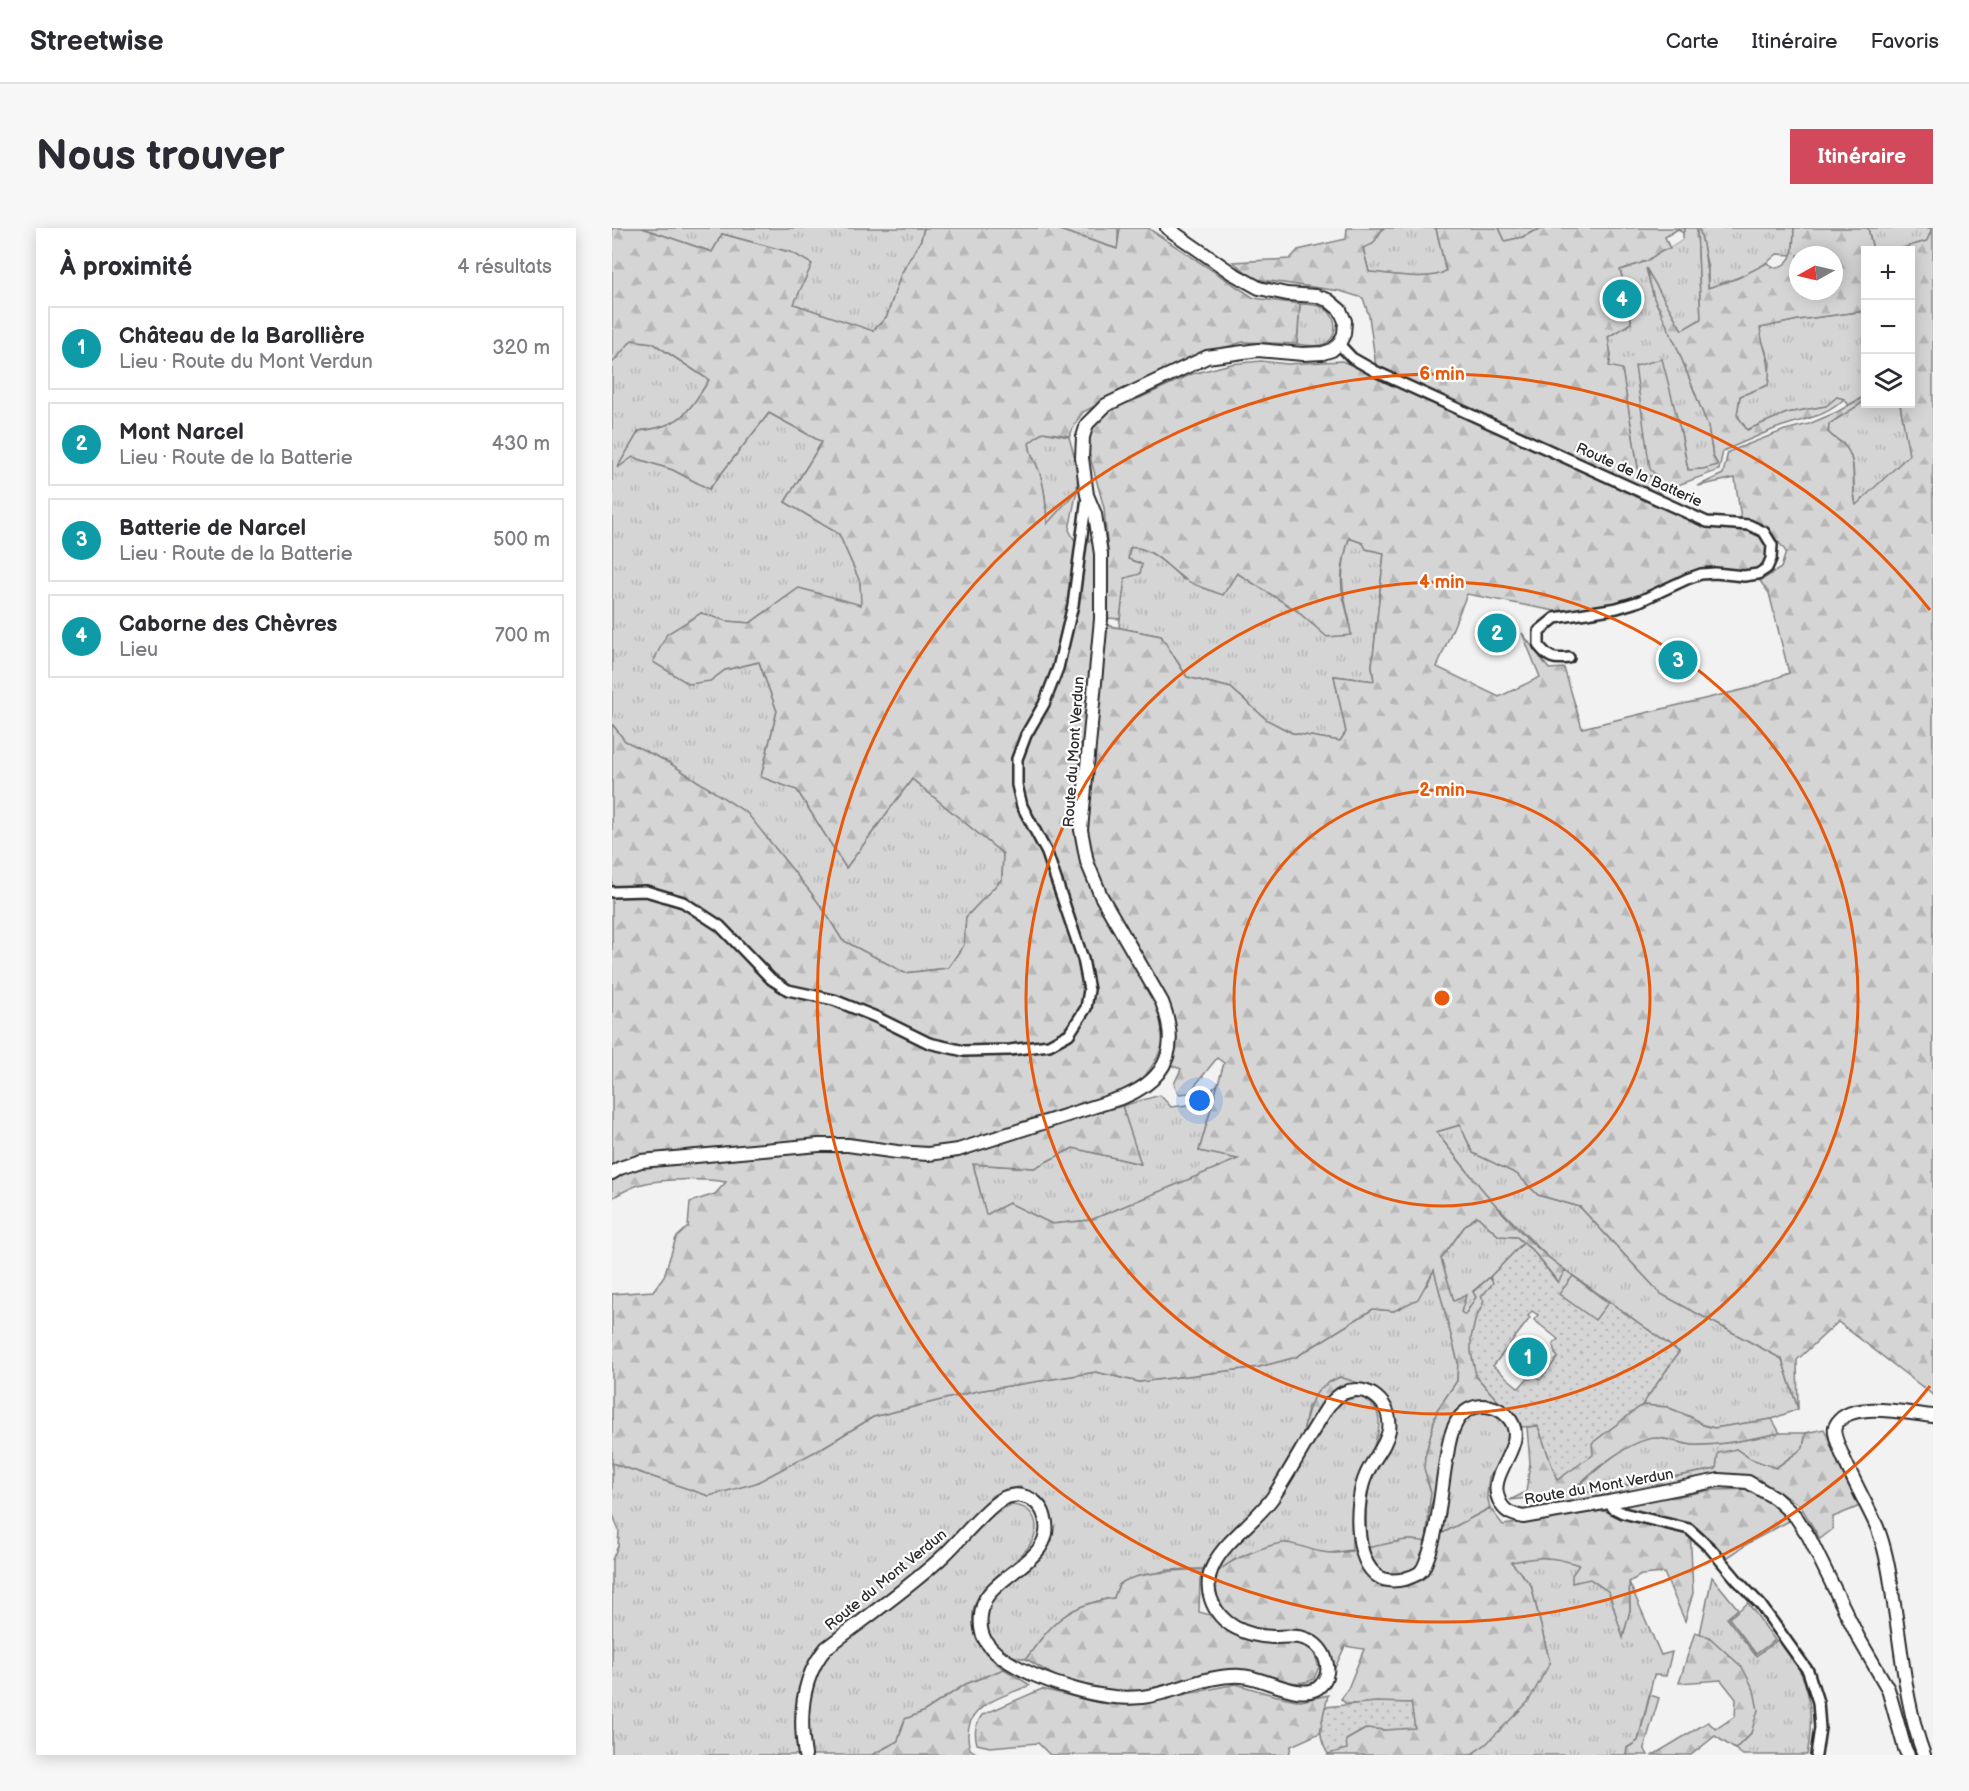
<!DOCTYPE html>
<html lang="fr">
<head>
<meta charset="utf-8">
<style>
	:root { --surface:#fff; --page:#f7f7f7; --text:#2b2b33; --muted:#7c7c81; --line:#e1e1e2; --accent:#d1495b }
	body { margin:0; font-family:"Balsamiq Sans",sans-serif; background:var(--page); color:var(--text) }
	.controls { position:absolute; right:18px; top:18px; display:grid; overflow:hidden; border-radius:0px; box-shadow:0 3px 15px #0003 }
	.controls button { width:54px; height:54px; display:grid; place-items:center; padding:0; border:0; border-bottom:2px solid var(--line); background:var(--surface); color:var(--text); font:30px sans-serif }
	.compass { position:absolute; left:1177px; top:18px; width:54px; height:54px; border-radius:50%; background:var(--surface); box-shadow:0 3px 15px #0003; rotate:262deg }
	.you { position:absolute; left:588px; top:873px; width:21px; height:21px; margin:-15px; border:4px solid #fff; border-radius:50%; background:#1a73e8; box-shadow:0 0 0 9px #1a73e833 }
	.badge { display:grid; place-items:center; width:39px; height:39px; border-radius:50%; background:var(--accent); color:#fff; font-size:20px; font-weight:700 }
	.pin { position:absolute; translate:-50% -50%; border:3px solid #fff; box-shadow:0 2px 6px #0006 }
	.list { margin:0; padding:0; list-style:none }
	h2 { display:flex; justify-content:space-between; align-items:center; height:78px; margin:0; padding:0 24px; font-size:26px }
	h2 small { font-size:20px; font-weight:400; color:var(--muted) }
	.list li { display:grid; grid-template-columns:39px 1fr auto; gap:18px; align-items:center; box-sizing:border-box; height:84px; margin:0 12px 12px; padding:0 12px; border:2px solid var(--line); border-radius:0px }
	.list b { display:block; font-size:22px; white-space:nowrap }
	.list p { margin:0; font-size:20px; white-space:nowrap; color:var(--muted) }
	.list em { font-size:20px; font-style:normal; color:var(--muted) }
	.icon { flex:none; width:33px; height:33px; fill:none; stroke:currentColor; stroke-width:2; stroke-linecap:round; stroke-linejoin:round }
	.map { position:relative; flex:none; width:1321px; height:1527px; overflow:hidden; border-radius:0px }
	header { display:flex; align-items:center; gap:36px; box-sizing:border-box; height:84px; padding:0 30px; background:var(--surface); border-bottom:2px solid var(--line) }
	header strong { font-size:28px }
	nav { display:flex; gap:33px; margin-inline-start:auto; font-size:21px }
	.intro { display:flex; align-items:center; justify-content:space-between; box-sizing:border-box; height:144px; padding:0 36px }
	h1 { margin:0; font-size:42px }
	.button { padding:15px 27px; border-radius:0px; background:var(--accent); color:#fff; font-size:21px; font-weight:700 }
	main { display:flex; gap:36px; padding:0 36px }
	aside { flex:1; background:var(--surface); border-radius:0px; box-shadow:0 3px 15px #0003 }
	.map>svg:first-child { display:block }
	.grass { fill:url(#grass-tufts); stroke:#808080; stroke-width:1.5 }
	.forest { fill:url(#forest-firs); stroke:#808080; stroke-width:1.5; fill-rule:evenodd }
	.park { fill:url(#park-dots); stroke:#808080; stroke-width:1.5; fill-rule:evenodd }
	.pitch { fill:#d5d5d5; stroke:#808080; stroke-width:1.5 }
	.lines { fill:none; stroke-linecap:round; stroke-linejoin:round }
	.minor-casing { stroke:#2b2b2b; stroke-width:14 }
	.tertiary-casing { stroke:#2b2b2b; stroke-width:16 }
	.minor { stroke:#fff; stroke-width:9 }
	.tertiary { stroke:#fff; stroke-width:12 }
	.ring { fill:none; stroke:#e8590c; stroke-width:3 }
	.labels { text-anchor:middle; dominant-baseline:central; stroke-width:4.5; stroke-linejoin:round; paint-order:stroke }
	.street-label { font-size:15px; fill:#2b2b2b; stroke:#fff }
	.centre { fill:#e8590c; stroke:#fff; stroke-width:3 }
	.ring-label { font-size:18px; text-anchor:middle; font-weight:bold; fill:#e8590c; stroke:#fff; stroke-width:4.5; stroke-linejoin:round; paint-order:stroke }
</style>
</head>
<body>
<header>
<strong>Streetwise</strong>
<nav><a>Carte</a><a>Itinéraire</a><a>Favoris</a></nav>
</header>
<div class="intro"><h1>Nous trouver</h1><a class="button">Itinéraire</a></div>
<main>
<aside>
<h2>À proximité<small>4 résultats</small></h2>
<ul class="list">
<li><span class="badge" style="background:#0f9aa8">1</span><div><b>Château de la Barollière</b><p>Lieu · Route du Mont Verdun</p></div><em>320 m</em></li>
<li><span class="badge" style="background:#0f9aa8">2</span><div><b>Mont Narcel</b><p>Lieu · Route de la Batterie</p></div><em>430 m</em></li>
<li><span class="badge" style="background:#0f9aa8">3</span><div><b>Batterie de Narcel</b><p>Lieu · Route de la Batterie</p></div><em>500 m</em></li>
<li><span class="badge" style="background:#0f9aa8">4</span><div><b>Caborne des Chèvres</b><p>Lieu</p></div><em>700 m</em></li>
</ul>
</aside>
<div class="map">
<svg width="1321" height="1527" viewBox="0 0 1321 1527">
	<defs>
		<pattern id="grass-tufts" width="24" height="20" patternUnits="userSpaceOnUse" patternTransform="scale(1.5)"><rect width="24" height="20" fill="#d5d5d5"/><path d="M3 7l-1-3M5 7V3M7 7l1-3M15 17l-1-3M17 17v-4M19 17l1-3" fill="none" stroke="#b7b7b7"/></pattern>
		<pattern id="forest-firs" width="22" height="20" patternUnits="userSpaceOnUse" patternTransform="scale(1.5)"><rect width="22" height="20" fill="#d5d5d5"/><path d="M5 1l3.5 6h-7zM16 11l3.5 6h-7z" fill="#b7b7b7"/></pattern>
		<pattern id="park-dots" width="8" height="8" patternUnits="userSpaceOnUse" patternTransform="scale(1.5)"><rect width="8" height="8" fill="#d5d5d5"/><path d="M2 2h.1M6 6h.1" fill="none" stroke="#b7b7b7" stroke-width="1.8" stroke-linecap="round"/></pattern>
	</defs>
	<rect width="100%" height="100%" fill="#f2f2f2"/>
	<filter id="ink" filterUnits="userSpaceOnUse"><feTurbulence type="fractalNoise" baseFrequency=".0167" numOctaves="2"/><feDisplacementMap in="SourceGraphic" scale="12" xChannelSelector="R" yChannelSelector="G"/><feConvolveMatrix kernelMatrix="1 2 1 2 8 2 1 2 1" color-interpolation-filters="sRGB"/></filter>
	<g filter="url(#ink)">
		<g class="grass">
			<path d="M30 0H312L309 12 289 46 275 88 261 104 181 76V25L110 6 100 24Z"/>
			<path d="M441 0H506V21Z"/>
			<path d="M771 0H824L834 43C817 54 777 46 757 44L751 20 761 15Z"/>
			<path d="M887 0H937L922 3 911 9 893 13Z"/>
			<path d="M1073 0H1085L1089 91 1069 103 1035 43 1042 70 1065 119 1096 198 1101 228 1106 238 1091 241 1076 242 1069 205 1049 250 1027 246 1010 142 997 139 999 127 995 109 1019 95 1018 77 1008 42C1031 34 1051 25 1071 11V5Z"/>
			<path d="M1087 0H1182L1181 27 1165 26C1146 44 1121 52 1096 60V40Z"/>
			<path d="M1256 0H1319V3L1315 13 1284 22H1261Z"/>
			<path d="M688 76C696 76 704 76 712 80 727 88 727 113 709 117 702 119 693 117 685 116Z"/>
			<path d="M1253 83V168L1237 177 1232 171 1225 169 1215 178 1175 185 1135 202 1125 187 1128 168 1156 157 1158 135 1149 110 1148 100 1186 92Z"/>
			<path d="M20 112 41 115 97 152C76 185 69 199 27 203L7 239 20 229 61 242 97 261 157 185 210 214 173 274 227 306 248 353 250 378 187 360 138 395 114 393 89 385 98 453 113 442 147 434 165 483 149 549 185 562 234 640 300 551 391 626 390 651 354 689 352 717 336 740 293 745 230 712 213 684 56 534 13 513 0 496V135Z"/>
			<path d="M1253 171 1254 176H1288L1298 227 1244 278C1239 259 1247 231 1231 216 1227 212 1220 209 1216 204L1217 196Z"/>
			<path d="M431 204 457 209 466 241 465 262 435 297C434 277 433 257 425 238 421 228 418 227 417 215Z"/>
			<path d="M737 310 751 315 754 321 772 325 760 438 762 453 722 448 734 504 728 513 680 505 655 492 619 460 575 449 549 408 507 400 513 350 530 336 516 331 518 319C539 319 557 339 572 352L625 345 684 382 700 396 738 394C729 360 727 344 737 310Z"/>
			<path d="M606 856 587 923 627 931 479 992 440 996 397 975 374 987 361 936 422 940 461 920 528 936 510 878 548 867 559 879 584 876Z"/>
			<path d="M848 897 861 925 905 946 926 967 968 979 1049 1066 1170 1131 1186 1181 1160 1191 1102 1200 1091 1197 1081 1190 1055 1179 1030 1177 1067 1124 938 1031 878 971 824 904Z"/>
			<path d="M865 988 887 1008 905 1009 911 1015 878 1049 861 1063 864 1069 853 1087 849 1084 853 1068 842 1073 829 1031 852 999Z"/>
			<path d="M822 1041 846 1134 845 1153 825 1182 813 1229 815 1252 819 1265 814 1314 798 1312 755 1320C754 1295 752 1270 761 1246 767 1231 780 1216 783 1200 789 1164 752 1158 727 1149L696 1179 691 1205 656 1265 598 1329 591 1341 555 1342 507 1357 502 1370C455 1377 441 1394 414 1431L395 1427 383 1417 375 1405 374 1387 377 1376 386 1365 433 1321 439 1306V1286L426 1268 408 1259 394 1261 381 1267C355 1293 331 1321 303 1345 238 1403 165 1420 187 1527H0V1332L6 1318 7 1303 0 1284V1235L97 1268 208 1221 261 1189 365 1163 484 1144 527 1154 647 1139 684 1129 761 1081 782 1083 815 1057Z"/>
			<path d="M748 1169C791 1185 749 1238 742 1266 738 1284 740 1304 740 1322L711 1326 674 1315 622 1332 611 1340 603 1348 608 1335 634 1305 715 1189C725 1176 732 1171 748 1169Z"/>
			<path d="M863 1183 881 1184 894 1195 898 1205 897 1216 877 1249 875 1267 878 1280 829 1306 841 1218 850 1194Z"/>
			<path d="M1168 1205H1194L1191 1220 1163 1240 1139 1231 1124 1221 1105 1241 979 1264 957 1266C975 1251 1010 1217 1031 1211 1049 1206 1064 1216 1081 1217 1110 1218 1140 1210 1168 1205Z"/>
			<path d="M399 1277C410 1278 417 1280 422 1290 435 1320 382 1345 368 1366 362 1375 360 1386 361 1396 363 1416 376 1430 392 1441L354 1456 311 1484 293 1491 289 1501 286 1513 260 1527H198C191 1489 194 1452 219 1422L335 1333 386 1282Z"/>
			<path d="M928 1328 951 1331 967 1337 978 1351 997 1364 1011 1408 1018 1382 1017 1354 1049 1427 1060 1424 1054 1448 1042 1447 1026 1513 1015 1520 1014 1527H858L874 1516 938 1435 919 1357 898 1334Z"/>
			<path d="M1100 1349 1126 1381 1115 1390 1144 1428 1166 1412C1173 1422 1182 1432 1188 1443 1201 1469 1200 1500 1195 1527H1131L1123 1521 1139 1505 1097 1409 1088 1406Z"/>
		</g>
		<g class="forest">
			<path d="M0 0H30L100 24 110 6 181 25 200 36 182 76 261 103 275 88 289 46 309 12 312 0H441L505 21 508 0H536L642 70 688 76 685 116 631 114 575 131 471 184 462 197 458 208 431 204 417 215C418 227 421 228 425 238 433 256 434 277 435 296L465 262 457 302 463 313 475 315 483 306 484 395 473 635 545 776 550 793 553 810 545 830 533 849 509 864 345 916 314 920 286 918 236 911H206L72 922 28 928 0 939V496L13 513 56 534 135 585 200 666 213 684 230 712 293 745 336 740 352 717 354 689 390 651 391 626 300 551 234 640 185 562 149 549 165 483 147 434 113 442 98 453 77 456 41 434 55 406 89 385 114 393 138 395 187 360 249 377 248 354 227 306 173 274 210 214 157 185 97 261 61 242 21 229 5 240 27 203C68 199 76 185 97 152L41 115 20 112 0 135Z"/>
			<path d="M735 0H771L761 16 751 20 757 44C776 45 818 54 834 43L824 0H887L893 13 911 9 922 3 937 0H1073L1071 5 1066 1 1053 9 1058 21 1050 22 1035 33 1008 42 1018 77 1019 95 996 109 999 127 997 138 1010 141 1027 246 1047 250 1038 241 1023 138 1050 131 1069 205 1076 242 1091 241 1106 237 1101 228 1096 198 1065 119 1042 70 1034 40 1070 102 1089 91 1085 0H1087C1093 21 1095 39 1096 60L1126 50 1155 35 1164 40C1184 34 1181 18 1182 0H1256L1261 22H1254L1253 83 1186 92 1148 100C1150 120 1161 136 1156 157L1128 168 1125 187 1135 202 1175 185 1214 178 1225 169 1232 171C1213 190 1192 190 1168 199 1149 206 1130 215 1111 223L1107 242 1039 267 764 139 757 88 751 70 728 63 643 51 621 34 678 31 686 22 734 11ZM1186 27H1222V63H1186Z"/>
			<path d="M1319 0H1321V1167L1226 1094 1185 1132 1186 1181 1170 1131 1049 1066 968 979 926 967 905 946 861 925 848 897 824 904C863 953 902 1005 953 1042L947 1055 921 1023 905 1009 887 1008 865 988 852 999 829 1031 842 1073 854 1067 849 1084 853 1087 864 1069 861 1064 878 1049 881 1055 863 1093 864 1148 887 1174 868 1172 850 1178 835 1200 823 1265 816 1287 819 1265 812 1240 813 1229 825 1182 845 1153 846 1134 822 1042 806 1071 782 1083 761 1081 684 1129 647 1139 527 1154 484 1144 365 1163 261 1189 208 1221 144 1255 97 1268 0 1235V1066L41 1063 52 1048 64 1010 76 999 78 974 103 966 114 954C92 951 51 950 30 956 19 959 10 964 0 970V953L13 945 32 939 74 934 236 922 286 929 425 901 510 878 529 936 461 920 422 940 361 936 374 987 397 975 440 996 479 992 626 931 587 923 612 835 605 830 577 865 567 866 562 856 569 841 558 837C566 806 567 801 554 771L492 666 477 633 472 602 493 397 549 408 575 449 619 460 655 492 680 505 728 513 734 504 722 448 762 453 760 438 772 325 754 321 751 315 737 310C732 328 727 349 731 368 734 381 738 393 739 407L715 409 684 382 625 345 611 367C598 362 582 358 571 350 555 339 539 317 518 320L516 331 530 336 528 346 513 350 508 391 496 390V326L492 280 477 225V209L482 194 503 179 528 170 580 146 619 136 649 133 675 136 730 133 1095 296 1133 300 1147 305 1158 317 1155 333 1147 340 1128 343 1100 340 1084 343 1000 378 943 383 855 366 825 439 887 469 928 449 910 405 937 441 952 440 970 500 1138 460 1177 445 1157 365 1148 353 1169 340 1174 324C1165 308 1145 299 1129 291L1123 250 1086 258 1111 246 1116 224 1173 202 1197 196 1225 184 1253 168 1250 175 1217 196 1216 204C1220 209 1226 212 1231 216 1247 231 1238 258 1244 277L1297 227 1288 176H1298V22H1284L1315 13 1319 3Z"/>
			<path d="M728 1149 746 1155 728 1161 691 1205C697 1176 699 1161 728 1149Z"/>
			<path d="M1030 1177 1055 1179 1081 1190 1091 1197 1102 1200 1160 1191 1168 1205C1140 1210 1110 1218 1081 1217 1069 1216 1057 1210 1045 1210 1019 1210 976 1246 958 1265L979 1264 1104 1241 1106 1225 1124 1221 1139 1231 1164 1240 1191 1220 1194 1205 1212 1201 1248 1278 1221 1289V1301L1208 1311 1188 1277 1163 1262 1140 1252 1008 1267 948 1276 943 1267 898 1272 914 1264 918 1235 915 1199 926 1198 945 1251 980 1215Z"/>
			<path d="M1148 1261 1179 1292 1140 1313 1113 1331 1078 1298 1081 1365 1073 1393 1052 1345 1029 1347 1017 1354 1018 1382 1011 1410 997 1364 978 1351 960 1355V1347L967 1337C939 1327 927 1329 899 1334L919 1357 938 1435 916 1474 874 1516 858 1527H716L734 1512 755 1500 773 1502 799 1475 734 1476 729 1471 735 1463 752 1421 733 1418 723 1440C705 1384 674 1415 634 1401 623 1398 613 1385 604 1378 603 1370 600 1358 602 1350 607 1335 659 1314 674 1315 691 1317 705 1326 723 1325 747 1324 771 1315 795 1312 805 1311 817 1315 827 1315L829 1306 878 1280 891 1297 991 1283 1019 1290 1025 1284 1015 1281 1016 1275 1030 1271 1063 1269 1099 1262Z"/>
			<path d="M591 1341 588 1352 587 1384 598 1387 608 1395 690 1416 701 1422 707 1439 702 1451C676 1464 650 1440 622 1441 596 1442 571 1454 546 1460 517 1467 472 1463 446 1450 435 1444 425 1437 414 1431 441 1394 455 1377 502 1370 503 1367 505 1360 507 1357 518 1344 574 1342 591 1341Z"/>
			<path d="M1083 1404 1097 1409 1130 1439 1142 1462 1146 1482 1139 1505 1123 1521 1103 1508 1079 1527H1041L1096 1494 1104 1501 1123 1488 1124 1471 1109 1452 1067 1455Z"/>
			<path d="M392 1441 418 1457C387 1471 346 1478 358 1521L367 1527H260L286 1513 293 1491 311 1484 354 1456Z"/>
			<path d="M624 1456 661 1467 689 1473 716 1467 708 1505 679 1518 677 1527H438L426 1515 378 1519 365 1516C362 1505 363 1497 370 1487L430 1461 488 1475 519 1477Z"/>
			<path d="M1038 1467 1047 1470 1032 1520 1036 1527H1014L1015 1520 1026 1513Z"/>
		</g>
		<g class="park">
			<path d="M911 1015 921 1023 946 1055 953 1042 1067 1124 1030 1177 980 1215 981 1227 945 1252 926 1198 909 1199 899 1183 887 1174 864 1148 859 1124V1110L863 1093 872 1073 869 1069 881 1055 878 1049ZM920 1083 926 1087 922 1092 946 1111 941 1117 943 1126 946 1129 928 1152 924 1149 914 1152 907 1160 881 1138 918 1090 916 1088Z"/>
			<path d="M764 1474 799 1475 803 1500 773 1502 755 1500 734 1512 735 1521 716 1526C705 1508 709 1499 713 1479Z"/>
		</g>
		<g class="pitch">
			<path d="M961 1048 996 1075 983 1092 947 1066Z"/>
			<path d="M1136 1375 1163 1412 1144 1426 1117 1390Z"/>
		</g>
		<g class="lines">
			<defs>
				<g id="minor">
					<path d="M727 116 740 130 763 143 1095 294 1137 297 1152 304 1160 317 1159 331 1155 340 1146 346 1132 348 1103 345 1089 346 1075 351 1028 373 1005 380 943 390 927 403V418C937 430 941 432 957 430"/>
					<path d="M0 664 34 663 71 674 108 698 159 751 176 762 222 772 264 789 317 815 352 823 398 822 437 817 457 806 474 780 477 762 471 731 435 625 410 578 405 557V531L414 507 432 476 446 440 461 377 475 269"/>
					<path d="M997 1274 1001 1280 1011 1285 1077 1301 1099 1321 1126 1353 1148 1376 1196 1443 1206 1474 1208 1500 1204 1527"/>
				</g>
				<g id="tertiary">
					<path d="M0 945 8 940 29 933 207 917H236L285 924 316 926 346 922 512 869C557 850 567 818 550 774L489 668 475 634 469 602 489 391V326L483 286 475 267 470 230 471 209 475 196 494 177 595 129 646 122 691 126 711 125 720 122 727 116 732 106 733 93 728 82 716 72 704 68 675 66 647 60 620 45 555 0"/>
					<path d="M193 1527C187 1490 189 1450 214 1420 252 1391 293 1363 328 1331 347 1314 363 1292 383 1276 391 1269 400 1266 410 1268 420 1270 429 1277 432 1287 447 1327 391 1343 374 1370 369 1380 367 1394 370 1405 380 1439 462 1464 494 1468 506 1470 518 1470 530 1469 564 1465 595 1446 629 1448 650 1448 693 1476 709 1457 724 1440 710 1415 691 1410 681 1407 671 1409 661 1409 635 1408 608 1398 599 1371 595 1360 596 1347 602 1336 613 1313 645 1292 661 1269 681 1239 697 1207 717 1177 721 1173 726 1167 731 1165 756 1154 781 1176 777 1202 774 1219 760 1232 754 1247 743 1271 741 1333 767 1349 775 1354 784 1353 793 1351 798 1349 806 1347 809 1343 812 1340 814 1334 815 1331 826 1306 829 1261 834 1233 836 1221 837 1208 843 1197 848 1186 858 1178 871 1178 880 1178 889 1182 895 1188 921 1215 873 1244 887 1272 892 1284 899 1286 911 1289L997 1274 1107 1252 1136 1254 1163 1270 1184 1289 1197 1309 1246 1409 1276 1461 1293 1521 1296 1527"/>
					<path d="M1312 1527C1293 1477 1290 1422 1281 1370 1278 1346 1274 1321 1265 1299 1258 1282 1218 1211 1223 1199 1234 1170 1297 1186 1321 1188"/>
				</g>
			</defs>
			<use href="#minor" class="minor-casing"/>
			<use href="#tertiary" class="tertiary-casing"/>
			<use href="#minor" class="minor"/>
			<use href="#tertiary" class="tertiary"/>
		</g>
	</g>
	<g class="ring">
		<circle cx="830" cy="770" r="208"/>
		<circle cx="830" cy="770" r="416"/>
		<path d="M1318 1158A624 624 0 1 1 1318 382"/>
	</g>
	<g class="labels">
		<g class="street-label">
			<text transform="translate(1027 247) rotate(24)">Route de la Batterie</text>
			<text transform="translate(462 524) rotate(-86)">Route du Mont Verdun</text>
			<text transform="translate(987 1259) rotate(-10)">Route du Mont Verdun</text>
			<text transform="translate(274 1352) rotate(-39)">Route du Mont Verdun</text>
		</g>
	</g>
	<circle cx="830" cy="770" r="9" class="centre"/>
	<g class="ring-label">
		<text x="830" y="152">6 min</text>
		<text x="830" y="360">4 min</text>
		<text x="830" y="568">2 min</text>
	</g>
</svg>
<div class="controls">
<button>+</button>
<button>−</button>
<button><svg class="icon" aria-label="layers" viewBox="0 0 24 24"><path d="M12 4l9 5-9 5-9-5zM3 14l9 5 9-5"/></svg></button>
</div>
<svg class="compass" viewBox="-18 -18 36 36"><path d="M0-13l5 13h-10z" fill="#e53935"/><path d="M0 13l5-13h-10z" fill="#7c7c81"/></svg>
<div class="you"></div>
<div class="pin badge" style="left:916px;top:1129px;background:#0f9aa8">1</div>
<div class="pin badge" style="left:885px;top:405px;background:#0f9aa8">2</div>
<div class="pin badge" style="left:1066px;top:432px;background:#0f9aa8">3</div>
<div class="pin badge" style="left:1010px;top:71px;background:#0f9aa8">4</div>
</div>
</main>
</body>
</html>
